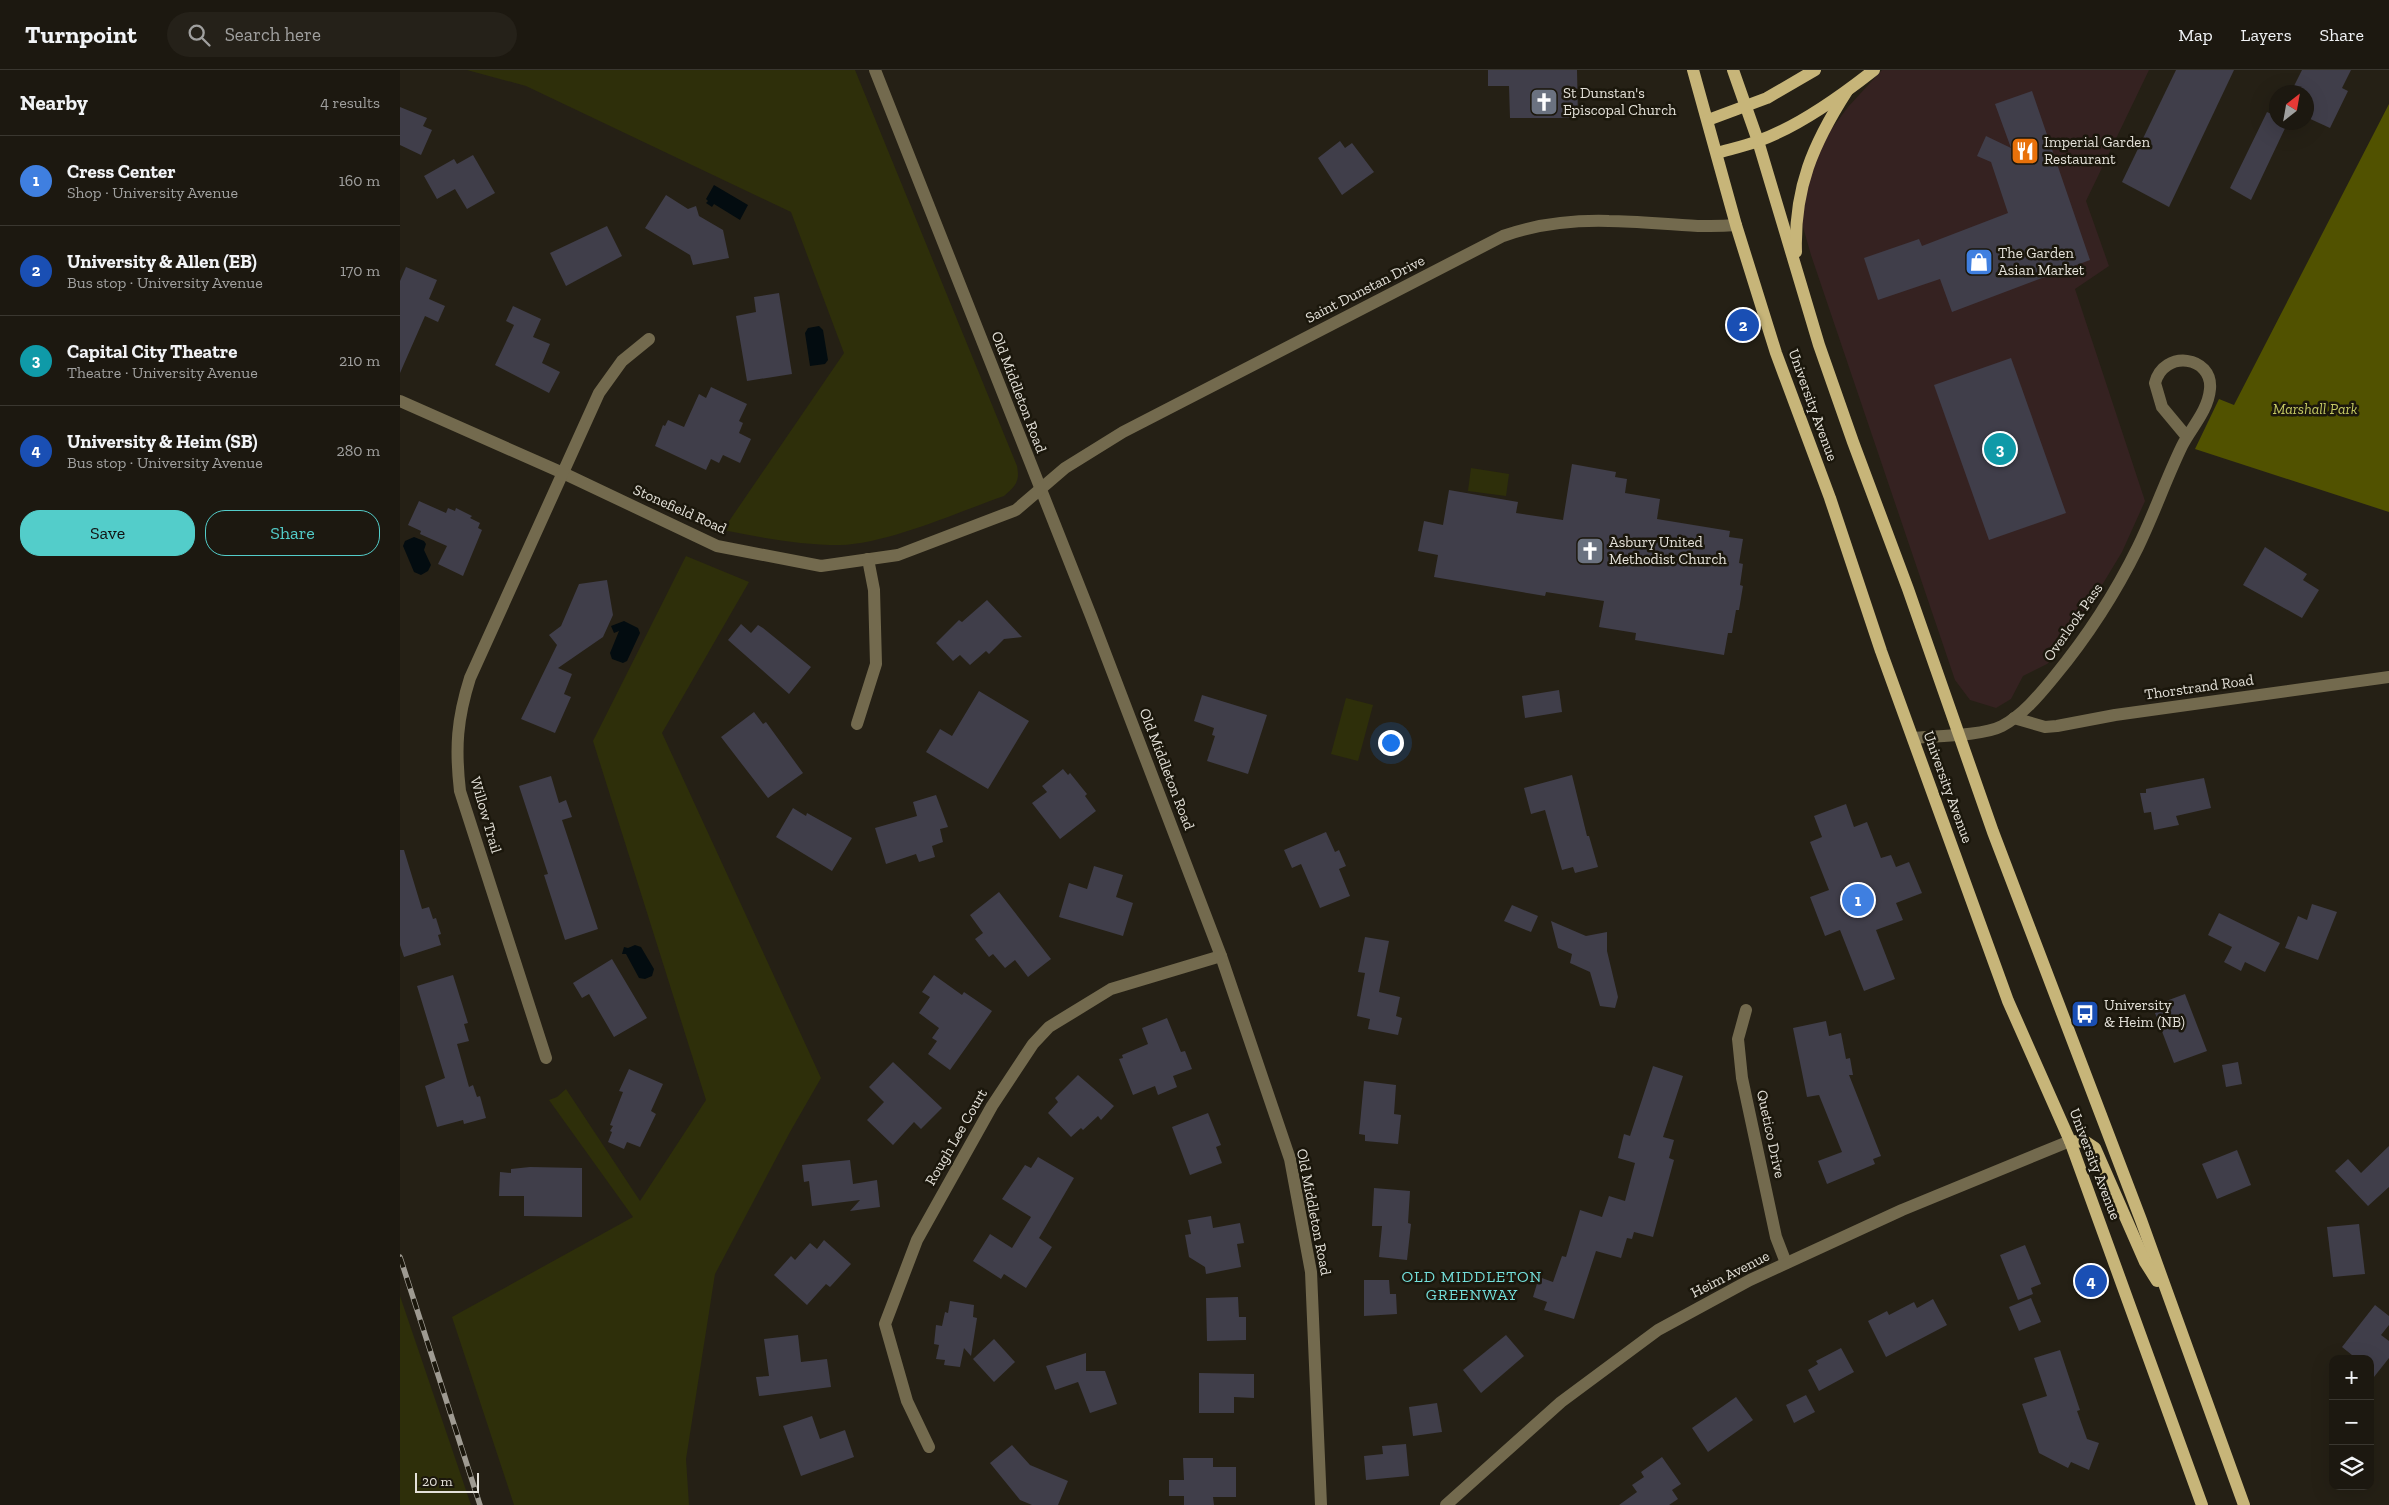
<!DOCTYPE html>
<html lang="en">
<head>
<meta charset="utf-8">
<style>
	:root { --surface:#1c1810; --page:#252119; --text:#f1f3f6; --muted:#a0a09f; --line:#3a3730; --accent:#53cdca }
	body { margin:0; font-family:"Zilla Slab",serif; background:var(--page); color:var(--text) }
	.controls { position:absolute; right:15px; bottom:15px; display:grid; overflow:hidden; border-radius:10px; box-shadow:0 5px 20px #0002 }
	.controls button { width:45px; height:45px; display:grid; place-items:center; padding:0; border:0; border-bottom:1px solid var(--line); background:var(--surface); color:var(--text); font:25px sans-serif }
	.compass { position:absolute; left:1869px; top:15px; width:45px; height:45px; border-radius:50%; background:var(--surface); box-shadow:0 5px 20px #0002; rotate:31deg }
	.scale { position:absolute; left:15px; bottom:12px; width:64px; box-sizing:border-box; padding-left:5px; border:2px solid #e4e1d9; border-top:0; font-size:14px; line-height:18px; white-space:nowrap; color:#e4e1d9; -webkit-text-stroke:4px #1b170c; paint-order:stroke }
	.you { position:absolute; left:990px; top:672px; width:18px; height:18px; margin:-12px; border:4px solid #fff; border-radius:50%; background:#1a73e8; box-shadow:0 0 0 8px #1a73e833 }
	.badge { display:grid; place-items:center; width:32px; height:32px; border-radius:50%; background:var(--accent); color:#fff; font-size:16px; font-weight:700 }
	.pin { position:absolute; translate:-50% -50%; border:2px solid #fff; box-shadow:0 1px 5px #0006 }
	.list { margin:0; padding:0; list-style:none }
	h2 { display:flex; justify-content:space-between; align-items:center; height:65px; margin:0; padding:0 20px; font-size:21px }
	h2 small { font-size:16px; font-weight:400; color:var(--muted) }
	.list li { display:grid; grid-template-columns:32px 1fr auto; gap:15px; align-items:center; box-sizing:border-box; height:90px; padding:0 20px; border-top:1px solid var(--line) }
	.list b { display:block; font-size:19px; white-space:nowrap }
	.list p { margin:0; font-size:16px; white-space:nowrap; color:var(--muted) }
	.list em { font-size:16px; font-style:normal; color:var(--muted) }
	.actions { display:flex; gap:10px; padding:15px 20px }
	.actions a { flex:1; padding:11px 0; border:1px solid var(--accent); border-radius:20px; text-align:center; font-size:18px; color:var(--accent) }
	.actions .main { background:var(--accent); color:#111 }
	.icon { flex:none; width:28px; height:28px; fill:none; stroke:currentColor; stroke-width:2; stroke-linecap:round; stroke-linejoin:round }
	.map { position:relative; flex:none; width:1989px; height:1435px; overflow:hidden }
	header { display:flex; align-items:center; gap:30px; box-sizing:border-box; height:70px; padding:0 25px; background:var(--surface); border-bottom:1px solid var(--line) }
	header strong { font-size:24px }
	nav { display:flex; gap:28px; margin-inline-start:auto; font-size:18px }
	.search { width:350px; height:45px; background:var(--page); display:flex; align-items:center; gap:12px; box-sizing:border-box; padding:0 18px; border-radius:28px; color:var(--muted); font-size:19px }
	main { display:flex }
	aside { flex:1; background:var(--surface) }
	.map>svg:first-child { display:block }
	.commercial { fill:#352221 }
	.green { fill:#2e2f0a }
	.forest { fill:#515200 }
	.water { fill:#030c10 }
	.building { fill:#403e4a }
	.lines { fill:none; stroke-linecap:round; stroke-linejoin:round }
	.minor { stroke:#736a4e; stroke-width:12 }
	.major { stroke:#c7b579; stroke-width:12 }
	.rail-casing { stroke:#9f9b92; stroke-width:5.5 }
	.rail { stroke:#1b170c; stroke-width:4; stroke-dasharray:11; stroke-linecap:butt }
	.labels { text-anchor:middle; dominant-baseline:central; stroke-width:5; stroke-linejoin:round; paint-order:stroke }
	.poi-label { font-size:15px; fill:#e4e1d9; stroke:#1b170c; text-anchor:start }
	.street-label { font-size:15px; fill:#e4e1d9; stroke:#1b170c }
	.park-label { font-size:15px; font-style:italic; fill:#c3c763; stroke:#1b170c }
	.neighbourhood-label { font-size:16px; letter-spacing:1px; fill:#74e0dc; stroke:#1b170c }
</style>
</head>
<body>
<header>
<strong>Turnpoint</strong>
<div class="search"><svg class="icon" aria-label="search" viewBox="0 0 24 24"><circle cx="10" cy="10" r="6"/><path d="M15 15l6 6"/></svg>Search here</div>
<nav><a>Map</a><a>Layers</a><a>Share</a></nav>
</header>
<main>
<aside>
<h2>Nearby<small>4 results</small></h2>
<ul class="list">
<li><span class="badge" style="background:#3f7fe0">1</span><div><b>Cress Center</b><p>Shop · University Avenue</p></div><em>160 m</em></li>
<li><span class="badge" style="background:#1a4fb4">2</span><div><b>University &amp; Allen (EB)</b><p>Bus stop · University Avenue</p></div><em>170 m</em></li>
<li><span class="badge" style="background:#0f9aa8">3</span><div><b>Capital City Theatre</b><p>Theatre · University Avenue</p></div><em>210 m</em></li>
<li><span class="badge" style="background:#1a4fb4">4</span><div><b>University &amp; Heim (SB)</b><p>Bus stop · University Avenue</p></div><em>280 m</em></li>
</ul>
<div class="actions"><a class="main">Save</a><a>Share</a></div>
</aside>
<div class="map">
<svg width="1989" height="1435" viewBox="0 0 1989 1435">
	<rect width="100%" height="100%" fill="#252015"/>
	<path class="commercial" d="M1482 0H1749L1686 131 1709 196 1675 219 1745 431 1722 482 1687 540 1654 588 1647 594 1623 606 1611 629 1596 638 1570 630 1555 610 1411 185 1399 143 1402 114 1427 65 1448 37Z"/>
	<g class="green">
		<path d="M67 0H455L617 396C620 411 616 416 604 426 558 442 487 474 440 475 400 475 362 468 323 460L444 283 391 142 126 16Z"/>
		<path d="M1071 398 1109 404 1106 426 1068 421Z"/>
		<path d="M286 486 349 512 262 663 421 1008 390 1062 315 1204 286 1389 289 1435H114L52 1247 233 1147 149 1030 157 1027 166 1019 240 1131 306 1030 193 671Z"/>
		<path d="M946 628 973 635 958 691 931 684Z"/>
		<path d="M0 1226 71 1435H0Z"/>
	</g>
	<path class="forest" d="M1989 34V442L1795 379 1819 329 1834 335Z"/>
	<g class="water">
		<path d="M314 115 348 135 340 150 314 134 312 137 306 133 308 131 306 129Z"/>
		<path d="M419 256 423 260 428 290 425 294 410 296 405 263 408 258Z"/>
		<path d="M14 467 24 471 26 474 24 480 31 495 28 501 21 505 14 502 3 476 5 471Z"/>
		<path d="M224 551 238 558 240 563 227 591 223 593 212 589 210 583 219 561 214 563 211 556Z"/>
		<path d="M235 875 241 877 254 899 252 906 245 909 239 908 226 884H222L224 877 228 878Z"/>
	</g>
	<g class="building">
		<path d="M1088 0H1177L1178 48H1110L1109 16H1088Z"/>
		<path d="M1776 0H1834L1769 137 1722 112Z"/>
		<path d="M1902 0H1951L1942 18 1948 21 1930 58 1906 47V22H1891Z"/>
		<path d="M1632 21 1690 190 1552 242 1540 209 1478 230 1464 188 1519 169 1522 176 1608 143 1591 92 1577 86 1586 66 1611 78 1595 34Z"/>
		<path d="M0 37 27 48 23 56 32 60 21 85 0 75Z"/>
		<path d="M1867 42 1876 46V52H1888L1851 130 1830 118Z"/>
		<path d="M940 71 945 78 952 73 974 102 942 125 918 88Z"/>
		<path d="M73 85 95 123 67 139 55 119 37 129 24 106 54 89 57 94Z"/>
		<path d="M266 125 288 139 296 136 299 146 323 160 329 188 293 195 290 185 245 158Z"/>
		<path d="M207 156 222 186 166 216 150 183Z"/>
		<path d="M6 197 37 210 29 229 45 236 38 252 25 246 0 303V211Z"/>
		<path d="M379 223 392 304 347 311 336 246 356 242 354 227Z"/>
		<path d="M113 236 141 249 133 267 150 274 142 293 160 302 149 323 95 295 114 255 106 251Z"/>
		<path d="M1611 288 1666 443 1589 470 1534 315Z"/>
		<path d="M311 317 347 334 339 351 343 353 339 363 351 369 340 393 323 385 319 393 311 389 306 400 255 376 263 355 265 356 268 350 284 357 299 324 306 328Z"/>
		<path d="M1172 394 1216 402 1215 407 1227 409 1225 423 1260 429 1257 449 1330 461 1329 467 1343 469 1339 493 1343 494 1340 515 1343 516 1339 540H1336L1332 563H1328L1324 585 1235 570 1236 563 1199 557 1204 531 1146 522 1145 526 1034 507 1038 485 1018 481 1024 451 1043 455 1049 420 1118 432 1116 443 1163 450Z"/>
		<path d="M19 431 46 443 48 438 55 441 56 438 72 446 70 448 80 453 78 458 82 460 63 506 38 494 47 476 20 464 21 461 8 455Z"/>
		<path d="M1865 477 1907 504 1903 510 1919 520 1902 548 1843 515Z"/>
		<path d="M207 510 213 545 203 567 158 598 172 604 164 624 171 627 155 663 121 649 157 575 149 565 161 556 179 514Z"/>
		<path d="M587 530 622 567 604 569 589 584 586 581 570 595 560 585 553 591 536 573 559 550 562 552Z"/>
		<path d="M341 554 351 563 358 555 363 558 411 597 389 624 328 570Z"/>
		<path d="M1159 620 1162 642 1125 648 1122 626Z"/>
		<path d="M579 621 629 651 588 719 526 682 540 659 552 666Z"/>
		<path d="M802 625 867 645 848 704 807 691 815 666 812 665 814 658 794 651Z"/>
		<path d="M354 642 363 654 366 652 403 703 368 728 321 667Z"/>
		<path d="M663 699 668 705 670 703 687 724 685 726 696 741 660 769 632 733 647 722 642 716Z"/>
		<path d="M1172 705 1187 766H1189L1198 797 1175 803 1173 797 1162 800 1145 740 1131 744 1124 718Z"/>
		<path d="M151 706 159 733 166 730 172 747 162 750 198 859 165 870 144 805 148 804 119 716Z"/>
		<path d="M1804 708 1811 738 1776 746 1779 755 1754 760 1751 742 1744 743 1740 723H1746V719Z"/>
		<path d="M536 725 548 757 540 759 543 772 532 776 535 787 519 792 516 784 486 794 475 758 517 746 513 732Z"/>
		<path d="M1446 734 1454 757 1467 752 1481 788 1491 785 1496 797 1509 792 1522 823 1496 833 1503 850 1476 860 1495 909 1464 921 1440 860 1425 866 1410 827 1429 820 1410 772 1422 767 1414 746Z"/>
		<path d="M393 738 406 746 407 743 452 768 432 801 376 767Z"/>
		<path d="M926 762 935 782 939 780 946 796 939 799 950 826 920 838 901 794 892 798 884 780Z"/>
		<path d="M0 780H4L22 839 29 837 33 849 36 848 41 864 38 865 41 875 4 887 0 875Z"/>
		<path d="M694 796 723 805 716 827 733 833 723 866 659 847 669 813 687 819Z"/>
		<path d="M599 822 651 889 628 907 615 890 605 898 593 884 589 887 575 869 583 863 570 845Z"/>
		<path d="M1912 834 1937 842 1918 890 1885 878 1898 846 1907 850Z"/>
		<path d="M1112 835 1138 846 1131 862 1104 851Z"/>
		<path d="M1819 843 1880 873 1865 902 1845 892 1841 901 1824 892 1832 877 1808 865Z"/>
		<path d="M1151 851 1186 866 1207 862V881L1218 927 1215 938 1200 936 1190 902 1170 893 1172 884 1158 878Z"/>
		<path d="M965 867 989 871 979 922 1000 927 996 946 1002 948 998 965 968 959 970 949 957 946 965 903 958 902Z"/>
		<path d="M212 889 247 948 214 967 189 924 182 928 173 913Z"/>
		<path d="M53 905 68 953 64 954 69 971 57 974 69 1017 73 1015 77 1027 80 1026 86 1048 64 1054 63 1050 37 1057 25 1016 45 1008 17 916Z"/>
		<path d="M534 905 562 925 564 922 592 941 550 1000 528 984 537 971 532 968 539 958 519 943 530 927 522 922Z"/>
		<path d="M1785 924 1807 981 1774 993 1755 943 1760 940 1758 934Z"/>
		<path d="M767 948 781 982 785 981 792 999 773 1006 777 1017 758 1025 755 1016 733 1025 719 989 723 988 722 985 748 974 742 958Z"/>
		<path d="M1426 951 1429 966 1441 963 1446 989 1450 988 1453 1005H1449L1481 1086 1473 1089 1475 1094 1427 1114 1418 1091 1442 1082 1419 1025 1407 1027 1393 958Z"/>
		<path d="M493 992 542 1038 521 1059 514 1052 493 1075 467 1050 484 1032 469 1017Z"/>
		<path d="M1838 992 1842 1014 1826 1017 1822 995Z"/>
		<path d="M1253 996 1283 1006 1263 1067 1274 1070 1269 1088 1274 1090 1253 1167 1234 1162 1232 1169 1227 1168 1221 1188 1196 1181 1174 1249 1144 1240 1147 1232 1133 1227 1139 1207 1153 1212 1162 1186 1166 1187 1180 1140 1202 1147 1209 1126 1225 1131 1235 1093 1218 1088 1224 1064 1230 1066Z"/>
		<path d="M229 999 263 1014 251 1041 256 1044 240 1077 227 1072 224 1079 208 1072 212 1062 210 1061 213 1056 210 1055 223 1022 219 1021Z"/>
		<path d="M678 1005 714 1036 701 1050 698 1046 683 1060 681 1058 671 1067 648 1043 658 1032 655 1028Z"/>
		<path d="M964 1011 996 1015 994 1044 1001 1045 998 1074 965 1071V1065L959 1064Z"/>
		<path d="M808 1043 821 1075 816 1077 822 1093 790 1105 772 1057Z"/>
		<path d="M1989 1076V1117L1968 1136 1935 1101 1948 1089 1961 1103Z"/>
		<path d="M1837 1080 1851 1115 1817 1129 1802 1094Z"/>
		<path d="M638 1087 674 1108 639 1168 652 1177 626 1218 604 1204 601 1209 573 1191 590 1164 612 1178 631 1147 602 1129 625 1095 631 1098Z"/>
		<path d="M450 1090 453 1114 477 1110 480 1137 450 1141 460 1130 412 1136 409 1111 404 1112 402 1095Z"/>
		<path d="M130 1097 182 1098V1147L124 1146V1126H99L100 1102 111 1103V1099Z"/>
		<path d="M974 1118 1010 1121 1008 1153 1011 1154 1007 1190 979 1187 982 1156H972Z"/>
		<path d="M811 1146 813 1158 840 1153 844 1173 837 1174 841 1197 806 1204 805 1197 789 1187 785 1165 791 1164 788 1150Z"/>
		<path d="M1959 1154 1965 1204 1933 1207 1927 1157Z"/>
		<path d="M424 1170 451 1194 430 1217 426 1214 407 1235 374 1205 391 1186 395 1190 410 1173 417 1179Z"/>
		<path d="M1625 1175 1641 1214 1631 1218 1633 1224 1618 1230 1600 1185Z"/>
		<path d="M964 1210H989L990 1224H996L997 1244 964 1246Z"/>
		<path d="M838 1227 839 1247H846V1270L807 1271 806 1228Z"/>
		<path d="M1631 1228 1641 1252 1619 1261 1609 1237Z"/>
		<path d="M1533 1229 1547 1255 1486 1287 1468 1251 1487 1241 1489 1245 1514 1232 1517 1238Z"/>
		<path d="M550 1231 574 1235 573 1247 577 1248 571 1286 564 1278 560 1297 544 1295 545 1290 536 1289 539 1275 534 1274 536 1255 542 1256 545 1242 548 1243Z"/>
		<path d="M1975 1235 1989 1246V1255L1981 1265 1989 1271V1288L1970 1312V1289H1957L1942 1277Z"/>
		<path d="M398 1265 401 1292 427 1289 431 1317 359 1326 356 1307 369 1306 364 1269Z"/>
		<path d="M1106 1265 1124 1286 1081 1323 1063 1300Z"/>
		<path d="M594 1269 615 1292 594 1312 573 1289Z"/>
		<path d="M1441 1278 1454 1302 1419 1321 1408 1300 1418 1294 1416 1291Z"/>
		<path d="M1660 1280 1680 1340 1677 1341 1687 1369 1699 1373 1689 1400 1671 1392 1668 1398 1639 1383 1622 1334 1647 1326 1634 1288Z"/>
		<path d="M686 1283V1301H705L717 1334 690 1343 678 1312 655 1320 646 1296Z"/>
		<path d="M799 1303 854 1304V1328L834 1327V1343H799Z"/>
		<path d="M1406 1325 1415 1342 1394 1353 1386 1335Z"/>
		<path d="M1336 1327 1353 1350 1308 1382 1292 1358Z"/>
		<path d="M1037 1333 1042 1362 1013 1366 1009 1337Z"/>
		<path d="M412 1346 420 1369 445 1360 454 1387 401 1406 383 1356Z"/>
		<path d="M1006 1374 1009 1406 966 1410 964 1386 983 1384 982 1376Z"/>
		<path d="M612 1375 630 1395 668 1411 658 1435H632L620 1430 590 1393Z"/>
		<path d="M1262 1387 1281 1414 1272 1420 1278 1429 1269 1435H1219L1237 1422 1232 1415 1244 1407 1241 1402Z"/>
		<path d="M783 1388H813V1397H836V1427H813L814 1435H784V1426H769V1410H784Z"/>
	</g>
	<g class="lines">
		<g class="minor">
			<path d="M475 0 691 546 821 886 890 1089 911 1202 921 1435"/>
			<path d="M0 331 163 403 317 476 421 496 498 485 616 440 665 398 723 362 1103 166C1137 154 1173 150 1209 151 1252 151 1293 159 1336 155"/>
			<path d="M1614 648 1645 657 1657 656 1715 645 1989 607"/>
			<path d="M457 654 476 594 474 520 468 489"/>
			<path d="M1513 668C1535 666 1583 666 1602 656 1623 645 1640 624 1654 607 1687 567 1715 524 1738 477 1754 444 1766 409 1782 376 1791 358 1808 341 1810 319 1813 286 1764 279 1755 313L1762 337 1787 367"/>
			<path d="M1346 940 1338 969 1342 1008 1376 1167 1386 1193"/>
			<path d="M146 988 60 721C55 678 57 649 70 608L199 323 222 291 249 269"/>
			<path d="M529 1377 507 1331 485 1254 517 1170 592 1036 633 974 649 957 711 919 821 886"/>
			<path d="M1046 1435 1161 1332 1258 1260 1350 1210 1502 1140 1670 1071"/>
		</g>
		<g class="major">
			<path d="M1293 0 1336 155 1376 283 1430 428 1481 581 1608 931 1670 1071 1802 1435"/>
			<path d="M1333 0 1358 71 1419 275 1453 372 1508 519 1593 762 1741 1150 1844 1435"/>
			<path d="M1308 50 1367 28 1415 0"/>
			<path d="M1317 83C1331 79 1345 76 1358 71 1398 57 1441 26 1474 0"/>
			<path d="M1396 182C1394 118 1413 74 1447 21"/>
			<path d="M1670 1071 1686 1072 1695 1078 1745 1192 1757 1211"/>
		</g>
		<defs>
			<path id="rail" d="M0 1187 80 1435"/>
		</defs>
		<use href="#rail" class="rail-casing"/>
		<use href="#rail" class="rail"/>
	</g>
	<defs>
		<symbol id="church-square" viewBox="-11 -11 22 22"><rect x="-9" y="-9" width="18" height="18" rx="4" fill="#6b7280" stroke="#1b170c"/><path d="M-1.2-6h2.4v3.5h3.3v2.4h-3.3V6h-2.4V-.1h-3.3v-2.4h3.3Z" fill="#fff"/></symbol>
		<symbol id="restaurant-square" viewBox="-11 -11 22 22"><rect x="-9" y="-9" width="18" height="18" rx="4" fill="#e8710a" stroke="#1b170c"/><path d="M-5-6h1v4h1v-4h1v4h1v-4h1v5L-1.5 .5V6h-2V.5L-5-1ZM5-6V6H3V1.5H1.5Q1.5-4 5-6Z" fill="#fff"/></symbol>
		<symbol id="shop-square" viewBox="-11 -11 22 22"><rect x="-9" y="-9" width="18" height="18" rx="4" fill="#3f7fe0" stroke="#1b170c"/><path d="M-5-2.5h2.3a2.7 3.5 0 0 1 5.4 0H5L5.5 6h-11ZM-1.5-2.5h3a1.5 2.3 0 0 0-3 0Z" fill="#fff"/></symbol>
		<symbol id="bus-square" viewBox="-11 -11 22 22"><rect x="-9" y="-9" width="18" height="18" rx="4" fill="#1a4fb4" stroke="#1b170c"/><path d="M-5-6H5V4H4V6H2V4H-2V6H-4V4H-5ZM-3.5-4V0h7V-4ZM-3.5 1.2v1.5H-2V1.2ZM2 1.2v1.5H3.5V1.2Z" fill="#fff"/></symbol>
	</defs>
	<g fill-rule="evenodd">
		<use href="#church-square" x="1128" y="16" width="32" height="32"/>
		<use href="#restaurant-square" x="1609" y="65" width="32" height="32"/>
		<use href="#shop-square" x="1563" y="176" width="32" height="32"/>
		<use href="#church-square" x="1174" y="465" width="32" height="32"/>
		<use href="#bus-square" x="1669" y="928" width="32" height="32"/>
	</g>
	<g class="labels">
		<g class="poi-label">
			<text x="1163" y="23">St Dunstan's<tspan x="1163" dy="17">Episcopal Church</tspan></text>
			<text x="1644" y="72">Imperial Garden<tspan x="1644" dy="17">Restaurant</tspan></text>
			<text x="1598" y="183">The Garden<tspan x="1598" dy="17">Asian Market</tspan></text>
			<text x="1209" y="472">Asbury United<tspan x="1209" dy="17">Methodist Church</tspan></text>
			<text x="1704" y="935">University<tspan x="1704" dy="17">&amp; Heim (NB)</tspan></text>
		</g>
		<g class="street-label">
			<text transform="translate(965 219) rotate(-27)">Saint Dunstan Drive</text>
			<text transform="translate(619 322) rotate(69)">Old Middleton Road</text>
			<text transform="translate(1413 335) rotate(70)">University Avenue</text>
			<text transform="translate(280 439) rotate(24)">Stonefield Road</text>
			<text transform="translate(1673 552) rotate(-55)">Overlook Pass</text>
			<text transform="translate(1799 617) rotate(-8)">Thorstrand Road</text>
			<text transform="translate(767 699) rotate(69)">Old Middleton Road</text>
			<text transform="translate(1548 717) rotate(70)">University Avenue</text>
			<text transform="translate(86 745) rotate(74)">Willow Trail</text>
			<text transform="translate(1371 1064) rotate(78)">Quetico Drive</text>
			<text transform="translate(556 1067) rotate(-60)">Rough Lee Court</text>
			<text transform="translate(1695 1094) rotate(69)">University Avenue</text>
			<text transform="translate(914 1142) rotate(79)">Old Middleton Road</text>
			<text transform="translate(1330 1204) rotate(-27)">Heim Avenue</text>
		</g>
		<g class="park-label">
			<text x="1915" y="339">Marshall Park</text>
		</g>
		<g class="neighbourhood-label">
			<text x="1072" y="1206">OLD MIDDLETON<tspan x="1072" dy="18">GREENWAY</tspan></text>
		</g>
	</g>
</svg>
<div class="controls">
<button>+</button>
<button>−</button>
<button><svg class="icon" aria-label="layers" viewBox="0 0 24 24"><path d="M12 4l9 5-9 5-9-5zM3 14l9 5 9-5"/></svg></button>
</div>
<svg class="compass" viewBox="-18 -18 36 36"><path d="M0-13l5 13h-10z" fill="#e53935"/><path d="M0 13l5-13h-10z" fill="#a0a09f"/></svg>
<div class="scale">20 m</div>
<div class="you"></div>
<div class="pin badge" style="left:1458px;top:830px;background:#3f7fe0">1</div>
<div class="pin badge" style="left:1343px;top:255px;background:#1a4fb4">2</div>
<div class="pin badge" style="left:1600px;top:379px;background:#0f9aa8">3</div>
<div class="pin badge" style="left:1691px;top:1211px;background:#1a4fb4">4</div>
</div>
</main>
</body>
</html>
